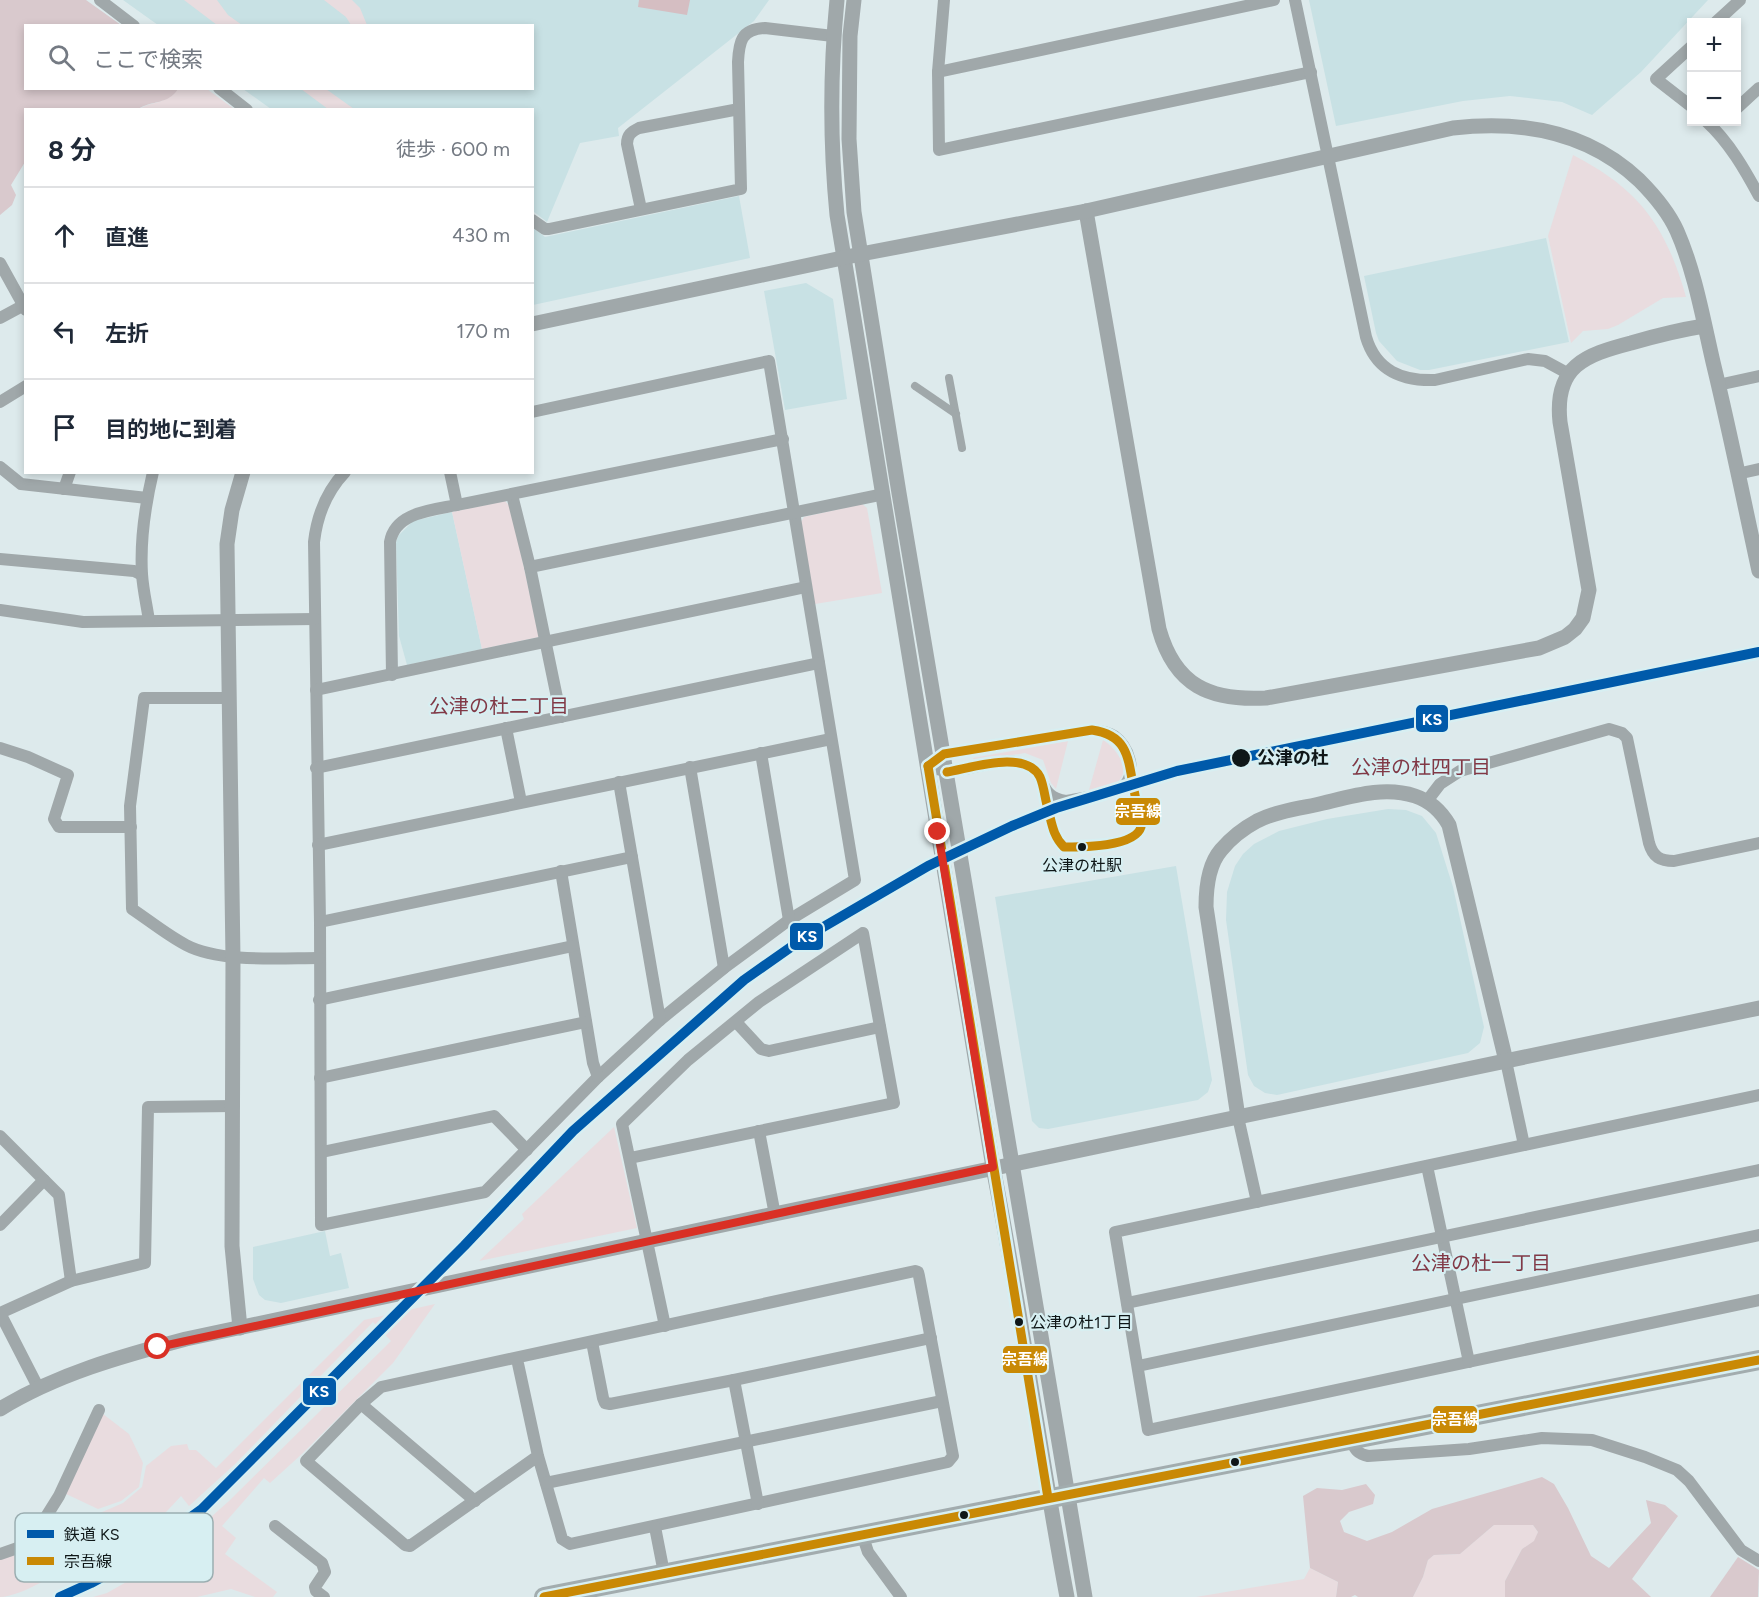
<!DOCTYPE html>
<html lang="ja">
<head>
<meta charset="utf-8">
<style>
	:root { --surface:#fff; --page:#f6f6f7; --text:#1f2937; --muted:#747a83; --line:#e0e1e3 }
	body { margin:0; font-family:Figtree,"Noto Sans JP",sans-serif; background:var(--page); color:var(--text) }
	.controls { position:absolute; right:18px; top:18px; display:grid; overflow:hidden; border-radius:0px; box-shadow:0 3px 9px #0003 }
	.controls button { width:54px; height:54px; display:grid; place-items:center; padding:0; border:0; border-bottom:2px solid var(--line); background:var(--surface); color:var(--text); font:30px sans-serif }
	.stop { position:absolute; width:18px; height:18px; margin:-14px; border:4px solid #d93025; border-radius:50%; background:#fff }
	.stop.end { background:#d93025; border-color:#fff; box-shadow:0 2px 6px #0008 }
	.list { margin:0; padding:0; list-style:none }
	h2 { display:flex; justify-content:space-between; align-items:center; height:78px; margin:0; padding:0 24px; font-size:26px }
	h2 small { font-size:20px; font-weight:400; color:var(--muted) }
	.list li { display:grid; grid-template-columns:39px 1fr auto; gap:18px; align-items:center; box-sizing:border-box; height:96px; padding:0 24px; border-top:2px solid var(--line) }
	.list b { display:block; font-size:22px; white-space:nowrap }
	.list em { font-size:20px; font-style:normal; color:var(--muted) }
	.icon { flex:none; width:33px; height:33px; fill:none; stroke:currentColor; stroke-width:2; stroke-linecap:round; stroke-linejoin:round }
	.map { position:relative; flex:none; width:1759px; height:1597px; overflow:hidden }
	.search { position:absolute; background:var(--surface); box-shadow:0 3px 9px #0003; left:24px; top:24px; width:510px; height:66px; display:flex; align-items:center; gap:15px; box-sizing:border-box; padding:0 21px; border-radius:0px; color:var(--muted); font-size:22px }
	.panel { position:absolute; background:var(--surface); box-shadow:0 3px 9px #0003; left:24px; top:108px; width:510px; height:366px; border-radius:0px }
	.map>svg:first-child { display:block }
	.built { fill:#c8e1e4 }
	.green { fill:#e9dcdf }
	.forest { fill:#d9c9cd }
	.water { fill:#d5bec2 }
	.lines { fill:none; stroke-linecap:round; stroke-linejoin:round }
	.pedestrian { stroke:#a0a8aa; stroke-width:8 }
	.minor { stroke:#a0a8aa; stroke-width:12 }
	.tertiary { stroke:#a0a8aa; stroke-width:15 }
	.trunk { stroke:#a2acae; stroke-width:20 }
	.bus-1-casing { stroke:#d7eff2; stroke-width:14 }
	.bus-1 { stroke:#c98905; stroke-width:9 }
	.rail-1-casing { stroke:#d7eff2; stroke-width:15 }
	.rail-1 { stroke:#005aaa; stroke-width:10 }
	.route { stroke:#d93025; stroke-width:8 }
	.stop-dot { fill:#0f1718; stroke:#d7eff2; stroke-width:2 }
	.labels { text-anchor:middle; dominant-baseline:central; stroke-width:4.5; stroke-linejoin:round; paint-order:stroke }
	.bus-label { font-size:16px; fill:#0f1718; stroke:#d7eff2 }
	.stop-label { font-size:18px; font-weight:bold; fill:#0f1718; stroke:#d7eff2; text-anchor:start }
	.neighbourhood-label { font-size:20px; fill:#813946; stroke:#d7eff2 }
	.key { fill:#d7eff2; stroke:#9baeb1; stroke-width:1.5 }
	.key-label { font-size:16px; fill:#0f1718 }
	.line-badge { stroke:#d7eff2; stroke-width:2 }
	.badge-label { font-size:16px; text-anchor:middle; font-weight:bold; fill:#fff }
</style>
</head>
<body>
<div class="map">
<svg width="1759" height="1597" viewBox="0 0 1759 1597">
	<rect width="100%" height="100%" fill="#ddeaec"/>
	<g class="built">
		<path d="M123 0H769L754 21 618 128 619 136 580 143 547 222 533 211 532 110 271 109 243 89 532 88V26L158 25Z"/>
		<path d="M1309 0H1708L1641 72 1592 115 1562 102 1510 96 1463 101 1336 126Z"/>
		<path d="M739 196 750 258 533 305 532 227 545 237Z"/>
		<path d="M1546 238 1569 342 1429 370H1420L1397 361 1379 341 1376 333 1364 276Z"/>
		<path d="M806 283 833 299 847 399 785 410 764 291Z"/>
		<path d="M452 512 482 649 407 665 399 636 396 543 398 536 413 521Z"/>
		<path d="M1388 809 1406 810 1422 816 1436 833 1453 887 1484 1027 1480 1043 1468 1053 1277 1095 1265 1093 1254 1086 1248 1075 1226 920 1227 892 1235 866 1243 854 1254 844 1279 831 1327 819Z"/>
		<path d="M1176 866 1212 1080 1208 1092 1198 1100 1048 1129 1039 1128 1032 1121 995 897Z"/>
		<path d="M325 1231 330 1256 341 1253 349 1288 281 1303 265 1300 259 1295 253 1279V1247Z"/>
	</g>
	<g class="green">
		<path d="M184 0H217L228 15 242 25H217Z"/>
		<path d="M324 0H352L360 8 367 25H351L346 17Z"/>
		<path d="M178 88 207 89 234 109 138 110C152 100 168 105 178 88Z"/>
		<path d="M301 89H326L354 109H328Z"/>
		<path d="M1573 155C1639 189 1666 226 1686 297L1663 298 1618 325 1608 329 1583 331 1571 343 1548 236Z"/>
		<path d="M505 501 511 508 539 637 482 649 452 512Z"/>
		<path d="M862 504 867 508 882 593 815 604 801 522 804 517Z"/>
		<path d="M1103 740C1117 749 1135 773 1113 785 1106 788 1097 789 1089 790Z"/>
		<path d="M1068 741 1056 789 1051 783 1043 760 1025 753 975 761 973 758Z"/>
		<path d="M614 1127 637 1228 479 1261 524 1219 522 1214Z"/>
		<path d="M435 1304 393 1363 303 1453 270 1483 264 1478 222 1526 236 1538 225 1554 277 1592 273 1597H255L231 1589 197 1597H93L107 1593 158 1564 229 1501 391 1341 373 1322 235 1464 189 1506 181 1496C155 1525 125 1551 90 1569L84 1557C66 1569 21 1597 0 1597V1557L21 1550 31 1568 95 1544 85 1525H81L79 1522 123 1503 142 1487 146 1466 171 1446 187 1444 189 1450H196L216 1468 364 1320Z"/>
		<path d="M103 1414 129 1434 143 1463 139 1487 121 1501 98 1509 64 1493Z"/>
		<path d="M1494 1525H1533L1538 1532 1535 1541 1522 1549 1505 1581V1597H1413L1423 1577 1428 1560 1434 1555 1460 1554Z"/>
		<path d="M1310 1568 1338 1582 1336 1597H1196L1304 1579Z"/>
	</g>
	<g class="forest">
		<path d="M0 0H86L121 25 26 26V88L178 89C168 105 152 100 138 109L26 110 25 162 11 185 16 195 12 205 0 215Z"/>
		<path d="M1542 1477 1554 1484 1568 1508 1591 1556 1609 1568 1651 1523 1646 1500 1665 1505 1678 1516 1632 1579 1651 1597H1505V1581L1522 1549 1534 1541 1538 1532 1533 1525H1494L1460 1554 1434 1555 1428 1560 1423 1577 1413 1597H1358L1355 1595 1351 1597H1336L1338 1582 1310 1568 1303 1496 1317 1488 1342 1490 1366 1484 1375 1495 1373 1504 1349 1512 1340 1521 1344 1532 1367 1541 1392 1532 1432 1509Z"/>
		<path d="M1738 1557 1759 1570 1758 1597H1710Z"/>
	</g>
	<path class="water" d="M639 0H690L687 15 638 7Z"/>
	<g class="lines">
		<g class="pedestrian">
			<path d="M949 378 962 448"/>
			<path d="M915 386 956 414"/>
		</g>
		<g class="minor">
			<path d="M100 0 134 26"/>
			<path d="M944 0 938 72 939 150 1311 72"/>
			<path d="M1295 0 1366 337C1376 371 1402 381 1435 380L1528 359 1545 361 1569 374"/>
			<path d="M1716 22 1740 0"/>
			<path d="M1692 46 1656 79 1692 107"/>
			<path d="M938 72 1274 0"/>
			<path d="M219 88 247 110"/>
			<path d="M1736 109 1759 88"/>
			<path d="M1707 122C1729 142 1745 170 1759 196"/>
			<path d="M641 209 627 144C627 135 631 132 639 128L739 109"/>
			<path d="M532 220 545 229H549L741 189 738 62C739 42 741 29 765 28L833 36"/>
			<path d="M0 263 26 310"/>
			<path d="M0 318 26 304"/>
			<path d="M1718 385 1759 376"/>
			<path d="M0 402 26 386"/>
			<path d="M0 467 21 484 147 498"/>
			<path d="M345 472C326 492 317 516 314 542L320 922 321 1225 485 1192 598 1077 660 1020 724 968 789 920 855 880 769 361 532 412"/>
			<path d="M450 472 457 505"/>
			<path d="M1737 474 1759 469"/>
			<path d="M64 489 70 472"/>
			<path d="M512 495 530 567 561 717"/>
			<path d="M0 559 134 571 142 575"/>
			<path d="M530 567 884 494"/>
			<path d="M0 610 83 622 315 619"/>
			<path d="M149 621C147 606 143 590 142 574 140 540 145 506 153 472"/>
			<path d="M392 675 390 542C395 512 433 510 457 505L783 439"/>
			<path d="M316 690 806 587"/>
			<path d="M229 698H144L130 806 132 909C150 921 167 935 186 945 220 963 281 958 319 958"/>
			<path d="M506 728 521 802"/>
			<path d="M1092 730C1100 731 1108 732 1114 736 1128 746 1138 772 1124 786 1114 795 1080 798 1066 801 1036 797 1048 772 1024 764 1001 756 973 770 950 771 943 772 935 768 928 766L944 754Z"/>
			<path d="M0 748 28 757 68 775 54 819 59 827H131"/>
			<path d="M761 753 789 920"/>
			<path d="M690 767 724 968"/>
			<path d="M316 768 819 663"/>
			<path d="M619 782 660 1020"/>
			<path d="M1427 801 1440 784 1460 771 1609 729 1622 733 1627 738 1649 843C1653 857 1660 861 1674 861L1759 843"/>
			<path d="M318 845 831 739"/>
			<path d="M561 871 593 1063 598 1077"/>
			<path d="M320 922 632 857"/>
			<path d="M319 1000 573 946"/>
			<path d="M736 1022 761 1049 769 1051 880 1027"/>
			<path d="M1506 1061 1524 1145"/>
			<path d="M320 1078 586 1022"/>
			<path d="M1759 1095 1115 1232 1148 1430 1759 1300"/>
			<path d="M1238 1117 1257 1202"/>
			<path d="M759 1131 775 1215"/>
			<path d="M0 1136 59 1195 71 1281"/>
			<path d="M322 1152 494 1116 527 1150"/>
			<path d="M630 1158 894 1103 863 933 759 1002 688 1060 622 1124 665 1326"/>
			<path d="M1427 1166 1469 1362"/>
			<path d="M0 1225 44 1180"/>
			<path d="M1127 1303 1759 1170"/>
			<path d="M592 1342 603 1398 605 1403 610 1404 734 1380 931 1338"/>
			<path d="M517 1359 538 1456 562 1539 570 1544 948 1462 953 1456 919 1276 918 1272 915 1271 381 1387 361 1404 306 1461 405 1545 410 1546 538 1456"/>
			<path d="M1138 1366 1759 1235"/>
			<path d="M734 1380 758 1504"/>
			<path d="M39 1389 0 1313 71 1281 145 1263 148 1107 234 1106"/>
			<path d="M361 1404 475 1501"/>
			<path d="M1351 1440C1355 1450 1358 1454 1368 1456L1469 1449 1542 1438 1592 1440 1645 1457 1677 1470 1689 1481 1741 1550 1759 1561"/>
			<path d="M546 1483 942 1401"/>
			<path d="M275 1526 322 1563 325 1572 315 1587 316 1591 324 1597"/>
			<path d="M655 1527 664 1573"/>
			<path d="M862 1534 868 1552 901 1597"/>
			<path d="M0 1554 29 1544 59 1496 99 1410"/>
		</g>
		<g class="tertiary">
			<path d="M837 0C830 72 830 143 837 215L993 1167C1021 1310 1040 1454 1067 1597"/>
			<path d="M854 0 850 36 849 139 854 212 899 493 1085 1597"/>
			<path d="M1086 211 1159 629C1175 686 1210 701 1266 698L1539 648 1565 637 1575 629 1583 618 1589 590 1560 422C1554 366 1585 355 1631 343 1655 336 1679 330 1704 326"/>
			<path d="M532 324 861 254 1086 211 1453 128C1522 120 1587 131 1639 180 1654 195 1668 211 1677 231 1695 272 1703 319 1713 362 1730 432 1744 502 1759 571"/>
			<path d="M1238 1117 1206 907C1206 888 1208 865 1221 850 1231 838 1244 828 1257 821 1275 812 1295 809 1315 805 1347 798 1382 785 1415 796 1430 801 1441 811 1449 825L1506 1061"/>
			<path d="M240 1328 232 1246 233 958 227 544 232 510 243 472"/>
			<path d="M0 1409C57 1374 122 1356 186 1339 710 1227 1234 1117 1759 1008"/>
		</g>
		<path class="trunk" d="M544 1597 1759 1360"/>
		<defs>
			<g id="bus-1">
				<path d="M928 766 1048 1498"/>
				<path d="M928 766 944 754 1092 730C1126 735 1128 755 1133 785 1136 799 1138 813 1141 827 1135 847 1082 847 1064 847 1053 836 1052 824 1048 809 1045 799 1044 786 1040 777 1026 749 971 768 947 772"/>
				<path d="M544 1597 1759 1360"/>
			</g>
		</defs>
		<use href="#bus-1" class="bus-1-casing"/>
		<use href="#bus-1" class="bus-1"/>
		<defs>
			<path id="rail-1" d="M60 1597 91 1583 129 1562 202 1509 464 1246 573 1131 744 980 801 940 928 866 1012 826 1056 808 1177 771 1759 652"/>
		</defs>
		<use href="#rail-1" class="rail-1-casing"/>
		<use href="#rail-1" class="rail-1"/>
	</g>
	<g class="lines">
		<path class="route" d="M158 1347 993 1167 938 832"/>
	</g>
	<g class="stop-dot">
		<circle cx="1241" cy="758" r="10"/>
		<circle cx="1082" cy="847" r="5"/>
		<circle cx="1019" cy="1322" r="5"/>
		<circle cx="1235" cy="1462" r="5"/>
		<circle cx="964" cy="1515" r="5"/>
	</g>
	<g class="labels">
		<g class="bus-label">
			<text x="1082" y="865">公津の杜駅</text>
			<text x="1030" y="1322" text-anchor="start">公津の杜1丁目</text>
		</g>
		<g class="stop-label">
			<text x="1257" y="758">公津の杜</text>
		</g>
		<g class="neighbourhood-label">
			<text x="499" y="706">公津の杜二丁目</text>
			<text x="1421" y="767">公津の杜四丁目</text>
			<text x="1481" y="1263">公津の杜一丁目</text>
		</g>
	</g>
	<rect x="15" y="1513" width="198" height="69" rx="9" class="key"/>
	<rect x="27" y="1530" width="27" height="8" fill="#005aaa"/>
	<rect x="27" y="1557" width="27" height="8" fill="#c98905"/>
	<g class="key-label">
		<text x="64" y="1540">鉄道 KS</text>
		<text x="64" y="1567">宗吾線</text>
	</g>
	<g class="line-badge">
		<rect x="1415" y="704" width="34" height="29" rx="6" fill="#005aaa"/>
		<rect x="1115" y="797" width="46" height="29" rx="6" fill="#c98905"/>
		<rect x="789" y="922" width="35" height="29" rx="6" fill="#005aaa"/>
		<rect x="1002" y="1345" width="46" height="29" rx="6" fill="#c98905"/>
		<rect x="302" y="1377" width="35" height="29" rx="6" fill="#005aaa"/>
		<rect x="1432" y="1405" width="46" height="29" rx="6" fill="#c98905"/>
	</g>
	<g class="badge-label">
		<text x="1432" y="725">KS</text>
		<text x="1138" y="817">宗吾線</text>
		<text x="807" y="942">KS</text>
		<text x="1025" y="1365">宗吾線</text>
		<text x="319" y="1397">KS</text>
		<text x="1455" y="1425">宗吾線</text>
	</g>
</svg>
<div class="controls">
<button>+</button>
<button>−</button>
</div>
<div class="stop" style="left:158px;top:1347px"></div>
<div class="stop end" style="left:938px;top:832px"></div>
<div class="search"><svg class="icon" aria-label="search" viewBox="0 0 24 24"><circle cx="10" cy="10" r="6"/><path d="M15 15l6 6"/></svg>ここで検索</div>
<section class="panel">
<h2>8 分<small>徒歩 · 600 m</small></h2>
<ul class="list">
<li><svg class="icon" aria-label="ahead" viewBox="0 0 24 24"><path d="M12 20V5M6 11l6-6 6 6"/></svg><div><b>直進</b></div><em>430 m</em></li>
<li><svg class="icon" aria-label="left" viewBox="0 0 24 24"><path d="M17 20v-9H6M10 6l-5 5 5 5"/></svg><div><b>左折</b></div><em>170 m</em></li>
<li><svg class="icon" aria-label="arrive" viewBox="0 0 24 24"><path d="M6 21V4h12l-3 4 3 4H6"/></svg><div><b>目的地に到着</b></div></li>
</ul>
</section>
</div>
</body>
</html>
